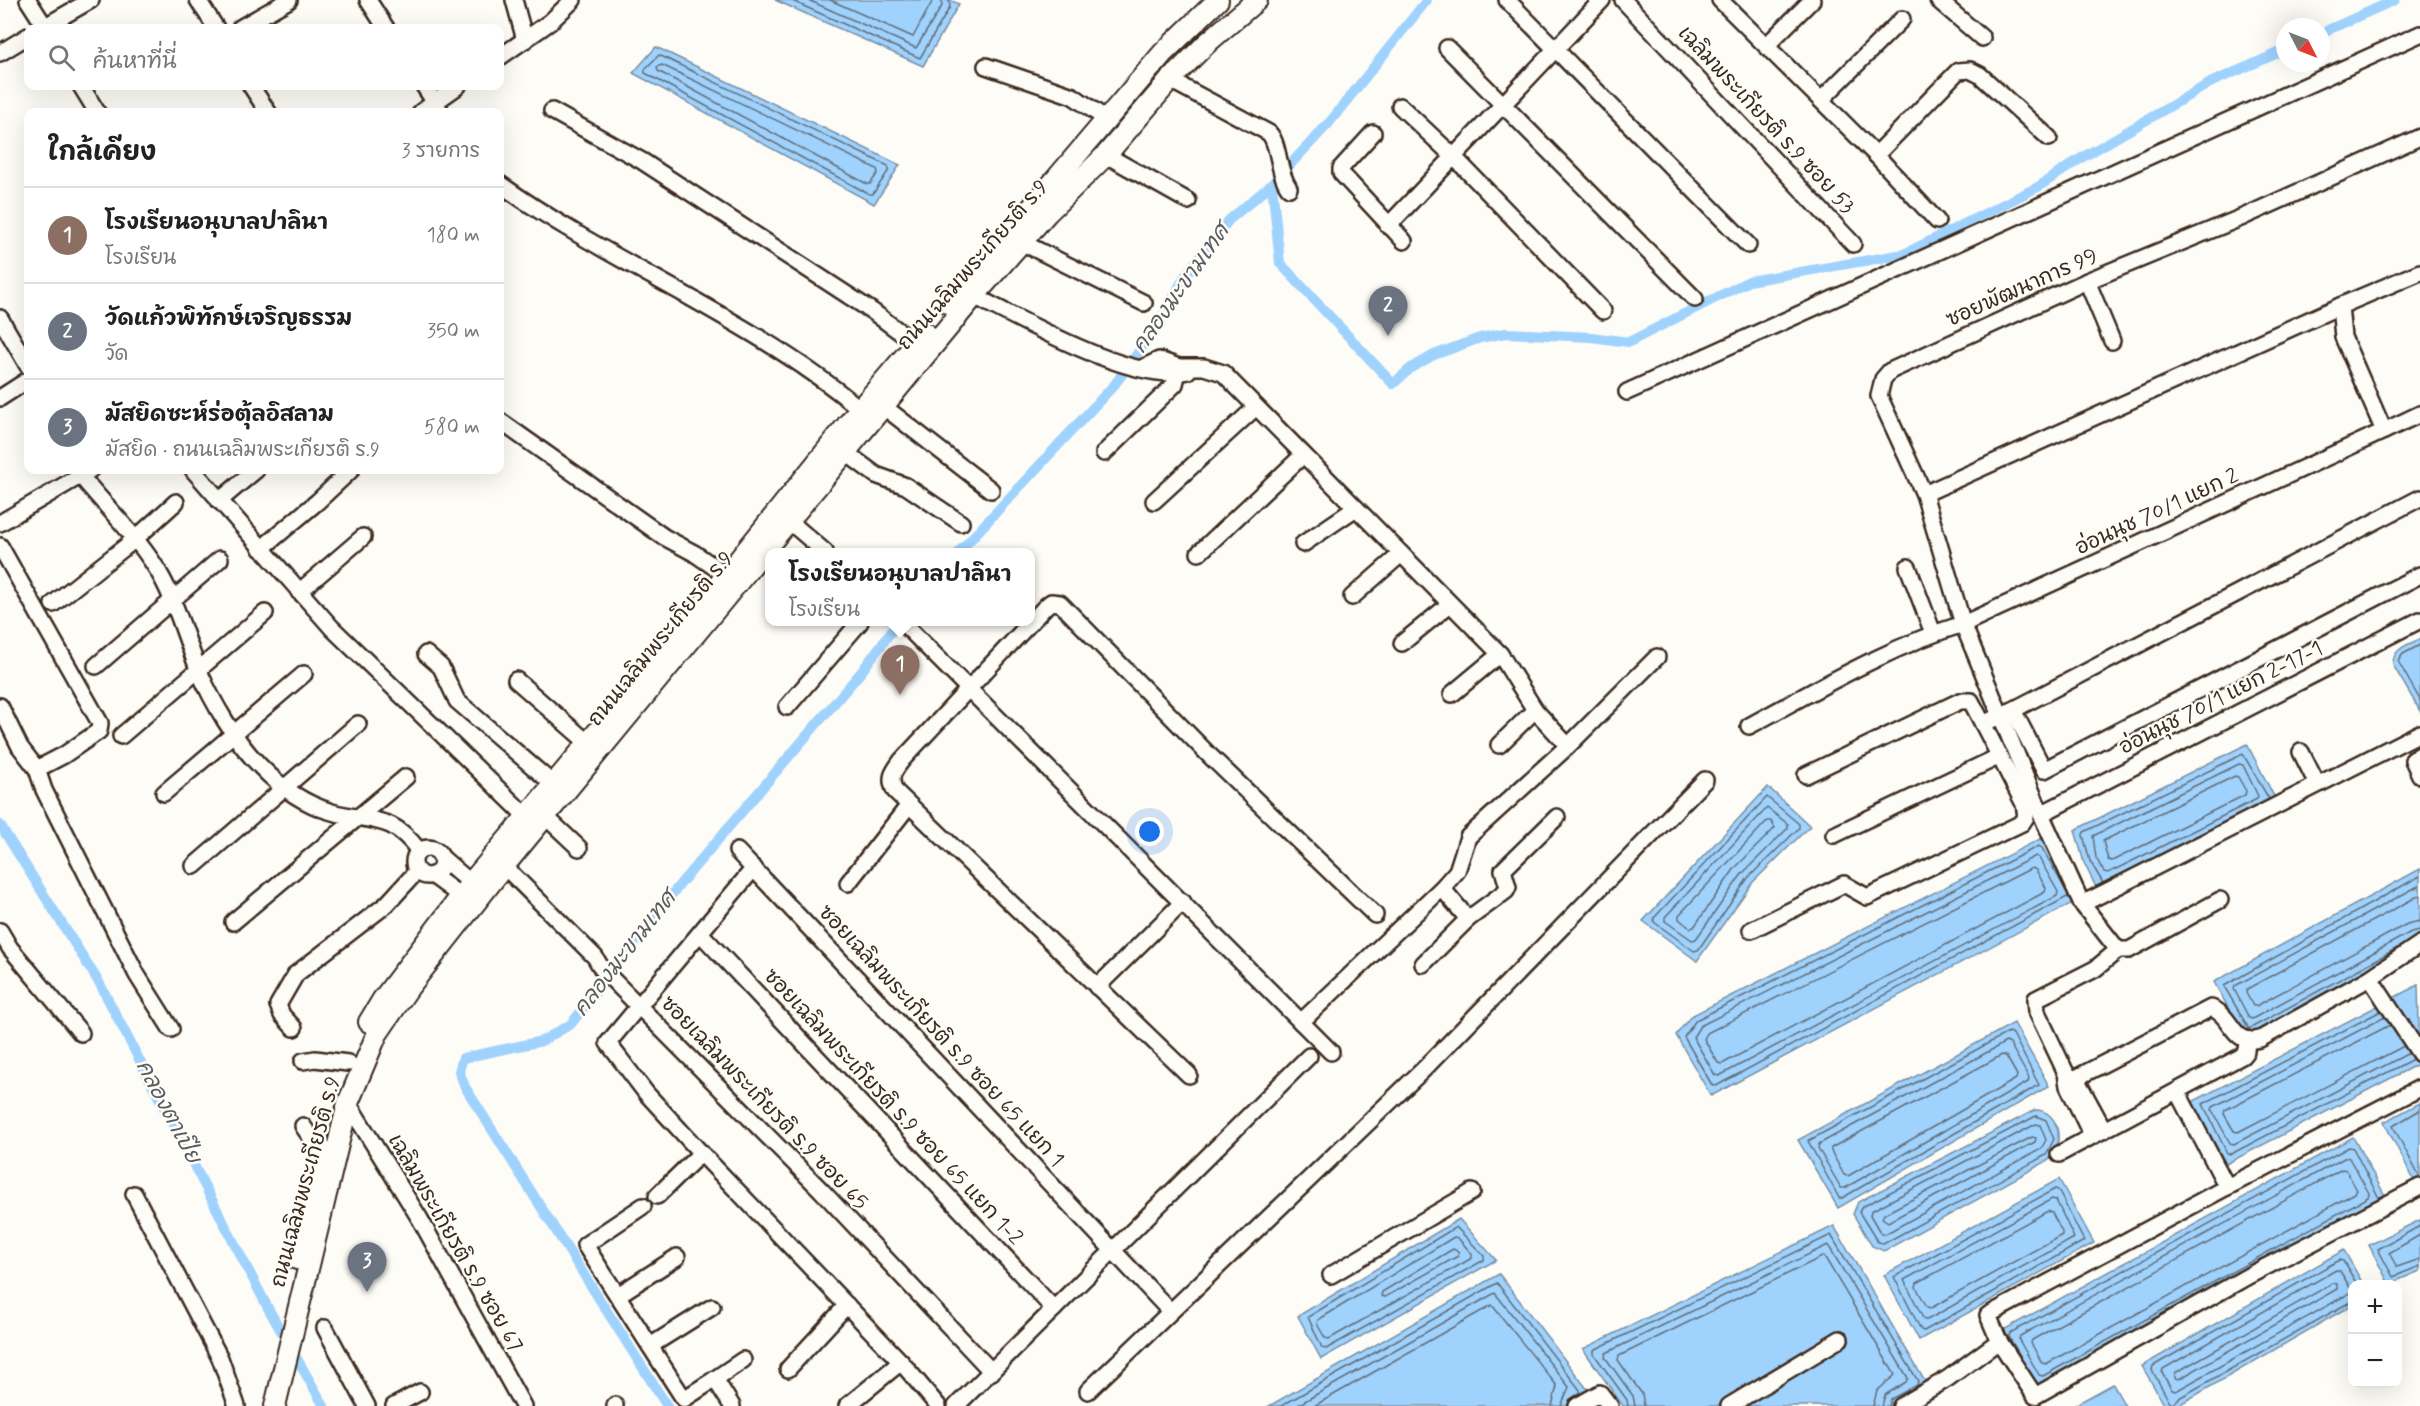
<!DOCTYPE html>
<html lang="th">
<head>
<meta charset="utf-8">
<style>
	:root { --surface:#fff; --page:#f2f2f2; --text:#222; --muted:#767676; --line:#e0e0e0; --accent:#b45309 }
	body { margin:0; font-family:Mynerve,"Playpen Sans Thai",sans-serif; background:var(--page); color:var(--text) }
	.controls { position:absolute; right:18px; bottom:18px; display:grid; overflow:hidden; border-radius:12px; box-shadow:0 6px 24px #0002 }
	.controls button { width:54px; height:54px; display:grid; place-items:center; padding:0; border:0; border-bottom:2px solid var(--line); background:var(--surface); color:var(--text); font:30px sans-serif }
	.compass { position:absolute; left:2276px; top:18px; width:54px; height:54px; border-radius:50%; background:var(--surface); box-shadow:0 6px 24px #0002; rotate:132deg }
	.you { position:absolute; left:1150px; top:832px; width:21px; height:21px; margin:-15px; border:4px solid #fff; border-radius:50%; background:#1a73e8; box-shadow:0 0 0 9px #1a73e833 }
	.badge { display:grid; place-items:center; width:39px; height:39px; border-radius:50%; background:var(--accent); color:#fff; font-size:20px; font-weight:700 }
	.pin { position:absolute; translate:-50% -50px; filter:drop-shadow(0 2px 3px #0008) }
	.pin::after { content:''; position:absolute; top:32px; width:21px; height:18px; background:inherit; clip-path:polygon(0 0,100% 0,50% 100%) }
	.popup { position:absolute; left:765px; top:548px; width:270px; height:78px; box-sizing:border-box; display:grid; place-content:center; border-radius:12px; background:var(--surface); filter:drop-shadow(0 2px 4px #0005); font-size:20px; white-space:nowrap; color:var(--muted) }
	.popup b { font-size:22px; color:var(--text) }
	.popup::after { content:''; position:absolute; left:50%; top:100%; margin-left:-12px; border:12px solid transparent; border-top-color:var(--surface) }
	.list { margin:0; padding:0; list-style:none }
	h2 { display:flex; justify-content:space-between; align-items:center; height:78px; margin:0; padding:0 24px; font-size:26px }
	h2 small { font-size:20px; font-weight:400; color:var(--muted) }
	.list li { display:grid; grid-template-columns:39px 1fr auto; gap:18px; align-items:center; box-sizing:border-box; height:96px; padding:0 24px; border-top:2px solid var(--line) }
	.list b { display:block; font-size:22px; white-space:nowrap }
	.list p { margin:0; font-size:20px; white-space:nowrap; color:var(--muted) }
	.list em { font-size:20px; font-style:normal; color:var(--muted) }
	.icon { flex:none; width:33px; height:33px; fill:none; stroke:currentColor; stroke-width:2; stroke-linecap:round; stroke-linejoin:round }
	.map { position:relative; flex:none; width:2420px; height:1406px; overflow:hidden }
	.search { position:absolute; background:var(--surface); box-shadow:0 6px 24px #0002; left:24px; top:24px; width:480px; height:66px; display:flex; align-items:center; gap:15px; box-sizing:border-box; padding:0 21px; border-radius:12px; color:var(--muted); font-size:22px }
	.panel { position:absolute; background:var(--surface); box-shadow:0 6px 24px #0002; left:24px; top:108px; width:480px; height:366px; border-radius:12px }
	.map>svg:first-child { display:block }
	.water { fill:#9fd2fd; stroke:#778fa4; stroke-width:1.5 }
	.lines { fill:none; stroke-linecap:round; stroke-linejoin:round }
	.shore { stroke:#636d77; stroke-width:1.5 }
	.canal { stroke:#9fd2fd; stroke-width:10 }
	.minor-casing { stroke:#3b2a1e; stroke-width:20 }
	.major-casing { stroke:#3b2a1e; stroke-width:24 }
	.minor { stroke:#fdfcf7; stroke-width:15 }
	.major { stroke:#fdfcf7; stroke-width:20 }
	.labels { text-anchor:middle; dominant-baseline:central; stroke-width:5; stroke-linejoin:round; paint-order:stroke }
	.street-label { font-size:21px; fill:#3b2a1e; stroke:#fdfcf7 }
	.water-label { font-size:22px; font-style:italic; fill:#595c61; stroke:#fdfcf7 }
</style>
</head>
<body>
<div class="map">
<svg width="2420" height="1406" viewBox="0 0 2420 1406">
	<rect width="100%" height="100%" fill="#fdfcf7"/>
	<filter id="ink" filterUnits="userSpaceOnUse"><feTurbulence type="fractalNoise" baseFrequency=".0167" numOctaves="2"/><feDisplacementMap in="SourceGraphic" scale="12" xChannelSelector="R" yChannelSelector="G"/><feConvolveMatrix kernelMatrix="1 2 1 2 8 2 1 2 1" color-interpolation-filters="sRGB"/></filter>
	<g filter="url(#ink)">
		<g class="water">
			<path d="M775 0H950L959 4 923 66Z"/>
			<path d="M656 47 900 165 874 204 633 73Z"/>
			<path d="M2420 639V711L2393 665C2392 649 2407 645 2420 639Z"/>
			<path d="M2247 744 2278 804 2099 893 2084 863 2075 830Z"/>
			<path d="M1768 787 1810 826 1753 882 1697 961 1643 921Z"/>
			<path d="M2044 837 2078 900 1711 1096 1676 1035 1691 1016Z"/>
			<path d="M2420 869V943L2245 1038 2214 982Z"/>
			<path d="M2418 985 2420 1063 2226 1164 2192 1102Z"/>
			<path d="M2014 1023 2049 1086 1838 1208 1798 1140Z"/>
			<path d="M2420 1103V1184L2417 1186 2384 1122Z"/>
			<path d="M2035 1110C2060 1110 2065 1145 2049 1160L1884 1251 1872 1246 1853 1214 1858 1202Z"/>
			<path d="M2353 1137 2388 1201 2035 1396 2000 1332Z"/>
			<path d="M2059 1179 2094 1243 1919 1340 1884 1275Z"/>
			<path d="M1459 1219 1496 1260 1321 1359 1298 1316Z"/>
			<path d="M2420 1220V1271L2389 1284 2369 1245Z"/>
			<path d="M1834 1226 1927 1385 1891 1406H1623L1583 1349Z"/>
			<path d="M2344 1250 2363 1284H2352V1305L2177 1406H2165L2142 1366Z"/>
			<path d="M1499 1274 1591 1394 1570 1406H1269Z"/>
			<path d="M2113 1384 2125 1406H2073Z"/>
		</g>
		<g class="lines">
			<g class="shore">
				<path d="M790 0 920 58 950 7 949 0"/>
				<path d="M808 0 916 48 942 6V0"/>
				<path d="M830 0 913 37 933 0"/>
				<path d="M659 55 888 166 889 170 873 194H869L645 73V69Z"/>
				<path d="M662 65 877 169 878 173 870 184H867L658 71 657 67Z"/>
				<path d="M2420 645 2403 654 2398 661 2420 700"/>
				<path d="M2239 764 2243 765 2258 796 2257 799 2108 873 2104 872 2096 858 2093 836Z"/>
				<path d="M2235 776 2238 777 2246 791 2245 795 2112 861 2108 860 2103 841Z"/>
				<path d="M1767 797 1799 824V828L1748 878 1698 950 1694 951 1654 922V918Z"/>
				<path d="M1767 808 1788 824V828L1742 874 1696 939 1692 940 1665 921V917Z"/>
				<path d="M1767 821H1771L1775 828 1735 868 1694 927 1690 928 1679 919V915Z"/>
				<path d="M2036 856 2039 858 2058 892 2057 896 1719 1076 1715 1075 1693 1037 1700 1026Z"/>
				<path d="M2032 868 2036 870 2046 888 2045 892 1722 1064 1718 1063 1704 1039 1707 1033Z"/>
				<path d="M2103 883 2090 861 2083 835 2084 832 2243 754 2269 799"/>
				<path d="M2420 885 2235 986 2234 989 2249 1018 2252 1019 2411 932 2420 930"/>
				<path d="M2066 891 2042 848 2039 846 1696 1020 1684 1037 1712 1085 1716 1086 2069 896"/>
				<path d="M2420 895 2247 989 2246 993 2253 1006H2256L2407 924 2420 921"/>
				<path d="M2401 946 2249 1029 2224 986 2420 876"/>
				<path d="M2381 1011 2203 1104 2227 1153 2231 1154 2413 1059"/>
				<path d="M2385 1017 2213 1107 2212 1110 2230 1143 2234 1144 2409 1053"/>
				<path d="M2390 1025 2225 1110 2224 1114 2234 1131 2238 1132 2404 1046"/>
				<path d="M2009 1032 2013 1034 2039 1085 1842 1198H1839L1808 1141Z"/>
				<path d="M2006 1042 2010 1044 2029 1078 2028 1082 1845 1188H1841L1818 1148 1819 1144Z"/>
				<path d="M2002 1055 2006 1056 2017 1075 2016 1079 1848 1176 1844 1175 1831 1151V1148Z"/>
				<path d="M2420 1110 2393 1126 2420 1178"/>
				<path d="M2036 1116 2046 1120 2054 1139 2046 1155 1883 1244 1877 1241 1859 1212 1862 1207Z"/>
				<path d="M2036 1124 2040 1125 2046 1140 2041 1149 1885 1234H1881L1870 1215 1871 1211Z"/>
				<path d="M2032 1137 2036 1138 2035 1142 1888 1222 1882 1218 1884 1214Z"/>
				<path d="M2346 1157 2349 1158 2369 1193 2368 1197 2043 1376 2039 1375 2019 1340 2020 1336Z"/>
				<path d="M2342 1169 2346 1170 2357 1190 2355 1193 2046 1364 2042 1363 2031 1343 2032 1340Z"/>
				<path d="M2055 1189 2058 1190 2084 1241 1924 1331 1921 1330 1894 1277Z"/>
				<path d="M2052 1199 2056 1200 2074 1238 1927 1320H1924L1904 1280Z"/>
				<path d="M2048 1211 2052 1213 2062 1232V1235L1931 1308 1927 1307 1916 1287 1917 1283Z"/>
				<path d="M2420 1226 2378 1249 2393 1277 2420 1266"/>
				<path d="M1456 1227 1484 1256V1260L1326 1349 1322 1348 1308 1317Z"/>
				<path d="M2420 1235 2389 1253 2397 1267 2420 1259"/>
				<path d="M1454 1237 1458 1238 1472 1254V1258L1329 1339 1325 1338 1317 1324 1318 1320Z"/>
				<path d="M1453 1249 1459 1252 1458 1256 1385 1297 1381 1296 1382 1292Z"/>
				<path d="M2336 1270 2340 1271 2351 1289 2350 1293 2176 1391 2172 1390 2162 1373 2163 1369Z"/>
				<path d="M2333 1283 2337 1284V1289L2179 1379 2175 1378V1373Z"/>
				<path d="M2352 1301 2179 1398 2173 1404 2170 1403 2152 1370 2153 1366 2339 1260 2343 1261 2357 1284"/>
				<path d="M2020 1356 2009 1337 2010 1333 2349 1147 2353 1148 2379 1198"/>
				<path d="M1281 1406 1497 1283 1580 1390V1393L1569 1400 1568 1406"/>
				<path d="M1296 1406 1495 1293 1569 1387 1561 1406"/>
				<path d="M1314 1406 1492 1305 1557 1386 1552 1406"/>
				<path d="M1628 1406 1627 1400 1594 1354V1350L1831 1235 1918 1381 1917 1385 1891 1399 1889 1406"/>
				<path d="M1635 1406 1633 1396 1605 1357 1606 1353 1828 1245 1908 1378 1906 1382 1885 1395 1882 1406"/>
				<path d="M1644 1406 1642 1394 1618 1360 1619 1356 1824 1256 1895 1375 1877 1391 1873 1406"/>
			</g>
			<g class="canal">
				<path d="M2321 33 2395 0"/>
				<path d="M1272 184 1280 263 1393 384 1411 368 1434 355 1480 338 1506 333 1591 337 1629 342 1749 281 1904 254 2038 187 2083 157 2212 82 2285 50"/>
				<path d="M959 552 1115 384 1159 324 1185 276 1229 220 1272 184 1329 123 1427 0"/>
				<path d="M0 825 100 984 269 1310 324 1406"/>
				<path d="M667 1406 465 1087 459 1071 463 1058 542 1041 571 1024 681 883 862 671 898 622"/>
			</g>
			<defs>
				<g id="minor">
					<path d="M28 0 46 28"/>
					<path d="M198 0 216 28"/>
					<path d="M368 0 386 28"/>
					<path d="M514 0 525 40"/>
					<path d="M1507 0 1748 245"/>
					<path d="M1623 0 1853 244"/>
					<path d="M1720 0 1876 155 1937 221"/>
					<path d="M1938 0 1982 38"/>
					<path d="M42 28 91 0"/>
					<path d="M240 28 289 0"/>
					<path d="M1767 45 1812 0"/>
					<path d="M1447 48 1695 299"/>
					<path d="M0 53 28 36"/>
					<path d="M500 57 550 22 573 0"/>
					<path d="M986 66 1073 96 1106 119"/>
					<path d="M1170 80 1269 133C1280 145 1277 171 1289 188"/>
					<path d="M81 86 97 112"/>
					<path d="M251 86 268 112"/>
					<path d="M424 86 441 112"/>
					<path d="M1821 100 1902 19"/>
					<path d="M1400 106 1454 157 1603 311"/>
					<path d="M552 111 642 161 872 311 916 344"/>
					<path d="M421 112 458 86"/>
					<path d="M1373 133 1341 168V173L1404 241"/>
					<path d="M1106 155 1188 201"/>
					<path d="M1876 155 1958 71 1970 70 1980 75 2049 138"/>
					<path d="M500 184C615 266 751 318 860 409"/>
					<path d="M1388 226 1602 0"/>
					<path d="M1021 242 1144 303"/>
					<path d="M2087 281 2112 341"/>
					<path d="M974 296C1024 321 1135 385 1188 371"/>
					<path d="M0 318 28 366"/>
					<path d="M1142 368 1159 360 1179 367H1204L1223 373 1500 654 1535 710 1568 746"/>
					<path d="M1627 392 2420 34"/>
					<path d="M0 398 28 380"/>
					<path d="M883 406 991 490"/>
					<path d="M500 421 664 537 694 553 726 575"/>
					<path d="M2384 431 2420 414"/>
					<path d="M845 452 876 475 906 486 961 523"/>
					<path d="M1104 453 1175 384 1179 367"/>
					<path d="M193 470 332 628 526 816"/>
					<path d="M80 475C106 507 143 542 162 578 178 607 186 640 199 671 213 703 235 741 260 766 280 787 304 804 332 812 372 823 391 813 419 851"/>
					<path d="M1924 494 2340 306"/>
					<path d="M2420 498 2013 710 2044 770 2420 575"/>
					<path d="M219 501 256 470"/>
					<path d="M1154 501 1256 407"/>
					<path d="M789 521 825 552"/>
					<path d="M0 523 90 470"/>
					<path d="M1303 544 1356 508"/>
					<path d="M0 546 100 723 99 731 64 755 37 769 44 790 137 975 171 1029"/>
					<path d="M261 549 317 502 351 470"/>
					<path d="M1199 553 1302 456"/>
					<path d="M1908 567 1933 633"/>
					<path d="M299 592 363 537"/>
					<path d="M1352 597 1401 554"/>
					<path d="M53 604 134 540 176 502"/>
					<path d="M902 622 1331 1052"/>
					<path d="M1402 643 1450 604"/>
					<path d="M426 654 441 667 457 701 553 784"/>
					<path d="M96 666 220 559"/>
					<path d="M516 680 588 743"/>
					<path d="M1452 694 1500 654"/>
					<path d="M0 706 20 747 37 769"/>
					<path d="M787 707 860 622"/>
					<path d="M1749 726C1818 689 1888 647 1963 624L2384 431 2343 337 2340 306 2420 272"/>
					<path d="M121 736 265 613"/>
					<path d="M1499 745 1535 710"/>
					<path d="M2301 752 2317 784"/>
					<path d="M2420 755 2413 760 2420 775"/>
					<path d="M1806 775 1960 701H1971L1983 724"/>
					<path d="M164 793 304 674"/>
					<path d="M2041 814 2420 620"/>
					<path d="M545 816 579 848"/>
					<path d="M1834 835 1998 757"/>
					<circle cx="428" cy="862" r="14"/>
					<path d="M737 851 1170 1311"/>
					<path d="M441 857 471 883"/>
					<path d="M194 866 358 724"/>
					<path d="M504 866 595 957 602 969 821 1190 992 1372"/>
					<path d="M754 868 608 1043 646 1093 701 1153 901 1362 938 1406"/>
					<path d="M432 875 462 897"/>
					<path d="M848 883 909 805"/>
					<path d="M1442 888 1468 919"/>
					<path d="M2082 904 2420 733"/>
					<path d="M233 922 406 777"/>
					<path d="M1751 930 1844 884 1867 897 2022 823 2026 817 2024 804 1983 724 2010 711"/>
					<path d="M0 931 10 948 81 1033"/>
					<path d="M701 934 1054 1309"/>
					<path d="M2118 950H2129L2220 900"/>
					<path d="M1423 964 1468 919 1506 891 1508 887 1503 870 1557 817"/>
					<path d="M2370 978 2420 1054"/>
					<path d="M1097 987 1183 902"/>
					<path d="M1301 1022 1442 888 1457 871 1468 837 1568 746 1657 657"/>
					<path d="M294 1028 282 1015 278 1005 296 974 387 904 417 871"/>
					<path d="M303 1061 315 1059 348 1063"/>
					<path d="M2066 1073 2079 1084 2104 1130"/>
					<path d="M1189 1075 895 791C888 777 894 771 902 760L1046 606 1051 602 1060 603 1209 755 1375 915"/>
					<path d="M2074 1079 2211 1008C2233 1015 2231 1046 2260 1039L2370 978 2420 944"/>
					<path d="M348 1103 420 1219 523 1406"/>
					<path d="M303 1126 322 1154"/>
					<path d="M2092 1136 2068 1086 2066 1073 2037 1012 2036 999 2095 969 2118 950 2082 904 2041 814 1963 624 1924 494 1879 396 1883 379 1890 371 2087 281 2243 217 2420 137"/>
					<path d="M2059 1154 2242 1056 2246 1051 2247 1041"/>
					<path d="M2227 1187 2420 1088"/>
					<path d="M134 1194 220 1358 237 1406"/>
					<path d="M657 1196 701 1153"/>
					<path d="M643 1206 585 1245 684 1399 715 1379 732 1406"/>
					<path d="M1331 1275 1472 1192"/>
					<path d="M618 1295 677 1257"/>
					<path d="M325 1328 367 1406"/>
					<path d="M1999 1341 2035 1396 2250 1275 2420 1187"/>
					<path d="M650 1346 712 1307"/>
					<path d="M788 1369 847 1305"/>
					<path d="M715 1379 743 1360"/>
					<path d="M1088 1391 1424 1069 1705 780"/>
					<path d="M615 1405V1406"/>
					<path d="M394 1406 420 1392"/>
					<path d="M847 1406 901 1362"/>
					<path d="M956 1406 1309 1056"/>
					<path d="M1577 1406 1600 1393 1610 1406"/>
					<path d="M1729 1406 1840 1339"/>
					<path d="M1901 1406 1947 1379 1999 1341 1988 1315 2227 1187 2177 1091"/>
				</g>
				<g id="major">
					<path d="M950 304 1163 53 1218 0"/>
					<path d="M369 1022 383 999 471 883 672 643 860 409 925 333"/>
					<path d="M297 1259 323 1151"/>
					<path d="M275 1406 348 1103 377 1034 409 987 504 866 974 296 1047 213 1106 155 1170 80 1207 43 1257 0"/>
				</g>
			</defs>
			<use href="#minor" class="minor-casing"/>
			<use href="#major" class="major-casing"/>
			<use href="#minor" class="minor"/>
			<use href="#major" class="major"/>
		</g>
	</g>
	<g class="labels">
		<g class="street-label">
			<text transform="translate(1766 120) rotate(47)">เฉลิมพระเกียรติ ร.9 ซอย 53</text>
			<text transform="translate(973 265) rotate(-49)">ถนนเฉลิมพระเกียรติ ร.9</text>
			<text transform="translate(2022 288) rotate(-24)">ซอยพัฒนาการ 99</text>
			<text transform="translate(2157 512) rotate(-25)">อ่อนนุช 70/1 แยก 2</text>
			<text transform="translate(661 639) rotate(-51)">ถนนเฉลิมพระเกียรติ ร.9</text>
			<text transform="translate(2221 698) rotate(-27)">อ่อนนุช 70/1 แยก 2-17-1</text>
			<text transform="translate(941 1036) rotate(47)">ซอยเฉลิมพระเกียรติ ร.9 ซอย 65 แยก 1</text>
			<text transform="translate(764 1103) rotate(46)">ซอยเฉลิมพระเกียรติ ร.9 ซอย 65</text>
			<text transform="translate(893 1107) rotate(47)">ซอยเฉลิมพระเกียรติ ร.9 ซอย 65 แยก 1-2</text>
			<text transform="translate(306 1182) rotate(-75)">ถนนเฉลิมพระเกียรติ ร.9</text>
			<text transform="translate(455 1243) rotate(60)">เฉลิมพระเกียรติ ร.9 ซอย 67</text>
		</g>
		<g class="water-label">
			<text transform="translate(1181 289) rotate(-55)">คลองมะขามเทศ</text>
			<text transform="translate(625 954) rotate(-52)">คลองมะขามเทศ</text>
			<text transform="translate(168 1112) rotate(62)">คลองตาเปีย</text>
		</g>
	</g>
</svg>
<div class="controls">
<button>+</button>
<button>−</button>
</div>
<svg class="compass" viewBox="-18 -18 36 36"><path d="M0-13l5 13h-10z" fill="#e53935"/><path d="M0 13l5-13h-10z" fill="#767676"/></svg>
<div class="you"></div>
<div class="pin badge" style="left:900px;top:695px;background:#8d6e63">1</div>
<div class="popup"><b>โรงเรียนอนุบาลปาลินา</b>โรงเรียน</div>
<div class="pin badge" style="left:1388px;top:336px;background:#6b7280">2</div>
<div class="pin badge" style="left:367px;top:1292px;background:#6b7280">3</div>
<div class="search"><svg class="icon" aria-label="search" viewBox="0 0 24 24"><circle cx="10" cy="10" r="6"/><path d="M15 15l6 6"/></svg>ค้นหาที่นี่</div>
<section class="panel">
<h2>ใกล้เคียง<small>3 รายการ</small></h2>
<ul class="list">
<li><span class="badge" style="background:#8d6e63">1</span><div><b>โรงเรียนอนุบาลปาลินา</b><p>โรงเรียน</p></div><em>180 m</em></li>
<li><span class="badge" style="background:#6b7280">2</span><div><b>วัดแก้วพิทักษ์เจริญธรรม</b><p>วัด</p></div><em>350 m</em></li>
<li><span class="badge" style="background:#6b7280">3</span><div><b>มัสยิดซะห์ร่อตุ้ลอิสลาม</b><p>มัสยิด · ถนนเฉลิมพระเกียรติ ร.9</p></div><em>580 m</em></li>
</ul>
</section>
</div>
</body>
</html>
